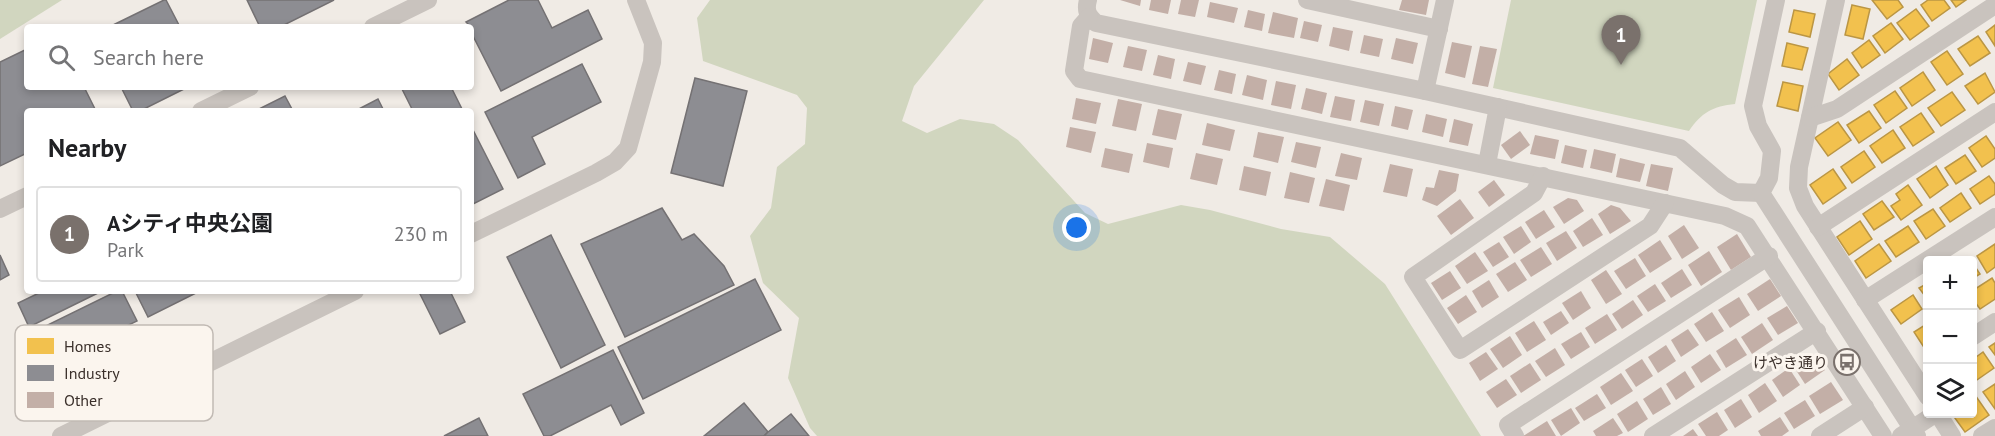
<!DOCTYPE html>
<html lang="en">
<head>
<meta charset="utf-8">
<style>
	:root { --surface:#fff; --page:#f6f6f6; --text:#202124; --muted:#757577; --line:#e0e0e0; --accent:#7a716c }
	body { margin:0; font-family:"PT Sans","Noto Sans JP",sans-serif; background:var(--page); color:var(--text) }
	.controls { position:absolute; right:18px; bottom:18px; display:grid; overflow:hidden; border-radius:6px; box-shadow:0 3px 9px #0003 }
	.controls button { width:54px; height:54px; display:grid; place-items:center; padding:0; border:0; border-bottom:2px solid var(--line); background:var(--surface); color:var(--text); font:30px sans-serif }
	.you { position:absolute; left:1077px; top:228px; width:21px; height:21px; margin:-15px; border:4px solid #fff; border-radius:50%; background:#1a73e8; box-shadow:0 0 0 9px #1a73e833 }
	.badge { display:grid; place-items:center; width:39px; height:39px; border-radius:50%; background:var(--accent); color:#fff; font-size:20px; font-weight:700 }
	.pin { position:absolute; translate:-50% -50px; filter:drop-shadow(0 2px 3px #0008) }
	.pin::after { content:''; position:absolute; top:32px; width:21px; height:18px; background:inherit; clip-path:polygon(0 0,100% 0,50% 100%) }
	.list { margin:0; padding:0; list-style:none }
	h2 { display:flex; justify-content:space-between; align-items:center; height:78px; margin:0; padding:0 24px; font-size:26px }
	h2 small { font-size:20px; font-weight:400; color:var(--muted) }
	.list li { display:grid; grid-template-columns:39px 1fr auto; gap:18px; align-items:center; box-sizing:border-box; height:96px; margin:0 12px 12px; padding:0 12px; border:2px solid var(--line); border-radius:6px }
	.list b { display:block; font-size:22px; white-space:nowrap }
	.list p { margin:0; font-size:20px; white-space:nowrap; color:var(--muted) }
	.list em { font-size:20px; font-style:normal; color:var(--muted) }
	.icon { flex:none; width:33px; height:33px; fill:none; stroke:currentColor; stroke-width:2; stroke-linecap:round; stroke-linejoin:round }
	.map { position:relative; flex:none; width:1995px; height:436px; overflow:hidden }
	.search { position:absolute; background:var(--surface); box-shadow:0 3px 9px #0003; left:24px; top:24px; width:450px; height:66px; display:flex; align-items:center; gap:15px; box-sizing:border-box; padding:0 21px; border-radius:6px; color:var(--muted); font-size:22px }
	.panel { position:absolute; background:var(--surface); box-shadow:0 3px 9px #0003; left:24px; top:108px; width:450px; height:186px; border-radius:6px }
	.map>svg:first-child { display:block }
	.green { fill:#d1d6bf }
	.homes { fill:#f2c14e; stroke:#bb9644; stroke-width:1.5 }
	.industry { fill:#8d8d92; stroke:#747173; stroke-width:1.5 }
	.building { fill:#c3afa7 }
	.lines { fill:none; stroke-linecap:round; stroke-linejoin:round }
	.minor { stroke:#c9c3be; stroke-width:18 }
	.labels { text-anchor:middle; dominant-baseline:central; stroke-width:6; stroke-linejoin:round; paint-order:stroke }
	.poi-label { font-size:15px; fill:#3b302b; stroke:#fbf5ee; text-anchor:end }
	.key { fill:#fbf5ee; stroke:#c1bab4; stroke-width:1.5 }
	.key-label { font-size:16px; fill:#3b302b }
</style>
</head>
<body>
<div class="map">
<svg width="1995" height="436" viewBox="0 0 1995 436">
	<rect width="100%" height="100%" fill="#f0ebe5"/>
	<g class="green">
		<path d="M0 0H62L0 39Z"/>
		<path d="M710 0H984L914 86 902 121 927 133 960 119 994 124 1018 140 1085 213 1108 224 1181 205 1210 210 1281 229 1330 237 1385 284 1481 436H817L810 428 788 378 799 318 763 283 750 236 771 208 777 167 805 144 807 108 797 95 703 61 697 18Z"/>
		<path d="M1511 0H1757L1735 104C1713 106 1701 113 1689 131L1493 88Z"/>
	</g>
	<g class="homes">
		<path d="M1872 0H1898L1903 7 1887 19Z"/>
		<path d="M1928 0H1944L1950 8 1932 21 1921 5Z"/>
		<path d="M1951 0H1966L1956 7Z"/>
		<path d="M1852 5 1870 9 1863 39 1845 35Z"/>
		<path d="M1916 9 1929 26 1910 40 1897 23Z"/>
		<path d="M1794 10 1815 14 1810 37 1789 32Z"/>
		<path d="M1891 23 1903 39 1885 53 1873 36Z"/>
		<path d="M1995 25V46L1986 32Z"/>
		<path d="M1978 36 1990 53 1970 66 1958 49Z"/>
		<path d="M1869 40 1880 55 1862 68 1852 53Z"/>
		<path d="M1787 43 1808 48 1802 70 1782 66Z"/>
		<path d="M1947 51 1963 74 1947 85 1931 62Z"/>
		<path d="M1847 59 1859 75 1839 90 1828 74Z"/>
		<path d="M1923 72 1935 90 1912 106 1900 88Z"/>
		<path d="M1985 73 1995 92 1978 104 1965 86Z"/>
		<path d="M1783 82 1803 86 1798 111 1777 106Z"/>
		<path d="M1895 91 1907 108 1886 123 1874 105Z"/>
		<path d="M1952 92 1965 110 1941 126 1928 108Z"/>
		<path d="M1869 111 1881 128 1859 143 1847 125Z"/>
		<path d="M1921 113 1934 132 1913 146 1900 127Z"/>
		<path d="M1838 122 1851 140 1828 156 1815 138Z"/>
		<path d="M1893 130 1905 148 1882 163 1870 146Z"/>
		<path d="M1986 136 1995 149V158L1982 167 1969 148Z"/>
		<path d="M1864 151 1875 167 1852 183 1841 167Z"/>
		<path d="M1965 155 1976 171 1956 184 1945 168Z"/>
		<path d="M1936 166 1948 185 1930 198 1917 179Z"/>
		<path d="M1833 169 1846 188 1823 204 1810 185Z"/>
		<path d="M1989 176 1995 184V194L1980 204 1970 189Z"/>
		<path d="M1908 185 1922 205 1901 220 1891 206 1900 200 1896 194Z"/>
		<path d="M1961 193 1971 208 1950 222 1940 208Z"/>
		<path d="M1882 201 1894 217 1874 230 1863 214Z"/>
		<path d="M1933 209 1945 226 1926 239 1914 221Z"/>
		<path d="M1860 221 1872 239 1849 255 1837 237Z"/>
		<path d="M1908 226 1919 242 1896 257 1885 241Z"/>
		<path d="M1879 244 1891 261 1866 278 1855 261Z"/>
		<path d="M1995 244V267L1987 273 1977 256Z"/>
		<path d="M1972 262 1980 274 1972 279Z"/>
		<path d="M1992 278 1995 283V299L1980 309 1972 298V291Z"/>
		<path d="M1928 283V300L1919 288Z"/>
		<path d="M1913 295 1922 309 1901 324 1891 310Z"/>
		<path d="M1928 323V347L1925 349 1914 332Z"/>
		<path d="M1995 343V355L1989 347Z"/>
		<path d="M1983 352 1994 368 1974 382 1972 360Z"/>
		<path d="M1995 384V409L1983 392Z"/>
		<path d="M1975 395 1989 415 1965 432 1952 414H1972V397Z"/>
	</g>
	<g class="industry">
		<path d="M164 0H166L180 27H109Z"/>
		<path d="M247 0H334L280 27H260Z"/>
		<path d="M509 0H538L552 28 588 10 602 39 501 91 471 32V27L466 22Z"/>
		<path d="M27 49V87H84L96 111H27V153L0 166V62Z"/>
		<path d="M582 64 601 102 532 137 545 164 518 178 485 112Z"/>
		<path d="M695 78 747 91 723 186 671 173Z"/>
		<path d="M121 87H188L140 111H133Z"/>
		<path d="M401 87H451L463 111H413Z"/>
		<path d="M285 96 293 111H258L257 110Z"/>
		<path d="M378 99 384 111H355Z"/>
		<path d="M471 126 503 189 471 205Z"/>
		<path d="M662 208 682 240 694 234 724 266 734 285 625 337 581 244Z"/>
		<path d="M551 235 605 345 561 368 507 257Z"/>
		<path d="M0 255 9 275 0 280Z"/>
		<path d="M755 279 781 330 643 399 618 347Z"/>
		<path d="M43 291H102L29 327 18 303Z"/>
		<path d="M117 291H122L137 321 57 360 52 351 30 362 19 339Z"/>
		<path d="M135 291H198V292L148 317Z"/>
		<path d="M450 291 465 322 440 334 419 292Z"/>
		<path d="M613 350 644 413 621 425 611 405 550 436H544L523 394Z"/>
		<path d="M744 403 768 432 764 436H704Z"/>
		<path d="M791 414 809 436H764L768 432Z"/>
		<path d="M479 418 488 436H444Z"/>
	</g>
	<g class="building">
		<path d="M1120 0H1141L1140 6Z"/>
		<path d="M1151 0H1171L1168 14 1149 10Z"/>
		<path d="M1181 0H1199L1195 17 1178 14Z"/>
		<path d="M1402 0H1429L1426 15 1399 10Z"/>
		<path d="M1210 2 1238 8 1234 23 1207 17Z"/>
		<path d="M1248 10 1265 14 1262 31 1244 27Z"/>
		<path d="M1273 12 1298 18 1294 38 1268 33Z"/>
		<path d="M1304 21 1322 25 1318 42 1300 38Z"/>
		<path d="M1333 27 1353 31 1349 51 1329 46Z"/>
		<path d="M1364 35 1383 39 1379 57 1360 53Z"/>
		<path d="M1093 38 1113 43 1108 63 1089 59Z"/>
		<path d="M1396 38 1418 43 1413 64 1391 59Z"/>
		<path d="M1452 42 1472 46 1465 78 1445 73Z"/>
		<path d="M1128 46 1147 50 1142 71 1123 67Z"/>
		<path d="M1480 46 1497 49 1488 87 1472 84Z"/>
		<path d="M1158 55 1175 59 1171 79 1153 75Z"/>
		<path d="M1188 62 1206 66 1201 85 1183 81Z"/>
		<path d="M1219 70 1236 74 1232 94 1214 90Z"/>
		<path d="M1247 75 1267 80 1263 100 1242 95Z"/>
		<path d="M1276 81 1296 85 1291 109 1271 105Z"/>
		<path d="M1306 88 1327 93 1322 114 1301 109Z"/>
		<path d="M1335 96 1355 100 1351 121 1330 117Z"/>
		<path d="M1076 98 1101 103 1096 124 1072 119Z"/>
		<path d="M1118 99 1142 104 1136 131 1112 126Z"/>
		<path d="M1365 100 1384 104 1379 126 1360 122Z"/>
		<path d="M1395 106 1413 110 1408 130 1391 126Z"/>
		<path d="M1158 109 1182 114 1176 140 1152 135Z"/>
		<path d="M1426 114 1447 119 1443 137 1422 132Z"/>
		<path d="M1454 119 1473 124 1468 146 1449 142Z"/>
		<path d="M1207 123 1235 130 1230 151 1202 145Z"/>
		<path d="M1070 127 1096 132 1091 153 1066 147Z"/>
		<path d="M1520 131 1530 145 1511 159 1501 145Z"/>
		<path d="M1258 132 1284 137 1278 163 1253 157Z"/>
		<path d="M1535 135 1559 140 1555 159 1530 154Z"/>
		<path d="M1296 142 1321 147 1316 168 1291 162Z"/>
		<path d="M1147 143 1173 148 1169 168 1143 162Z"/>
		<path d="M1565 145 1587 150 1583 168 1561 163Z"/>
		<path d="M1105 148 1133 154 1129 173 1101 167Z"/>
		<path d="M1594 149 1616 154 1612 173 1590 168Z"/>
		<path d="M1196 153 1223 159 1217 185 1190 179Z"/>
		<path d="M1341 153 1362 158 1357 180 1335 176Z"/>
		<path d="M1620 158 1645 164 1640 182 1616 177Z"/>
		<path d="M1390 164 1413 169 1407 197 1383 192Z"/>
		<path d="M1651 164 1673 168 1668 191 1646 186Z"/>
		<path d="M1244 166 1271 172 1266 196 1239 190Z"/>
		<path d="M1439 170 1459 174 1456 191 1437 206 1422 200 1426 187 1434 188Z"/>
		<path d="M1290 172 1315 178 1309 203 1284 198Z"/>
		<path d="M1326 179 1350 185 1344 211 1319 206Z"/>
		<path d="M1494 180 1505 195 1489 207 1478 192Z"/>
		<path d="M1568 198 1577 200 1584 211 1564 224 1553 207Z"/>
		<path d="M1460 199 1474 218 1451 235 1437 216Z"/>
		<path d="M1611 205 1620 208 1631 221 1610 234 1598 214Z"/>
		<path d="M1544 210 1555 227 1536 239 1525 222Z"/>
		<path d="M1592 218 1603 235 1583 247 1573 231Z"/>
		<path d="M1684 225 1699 248 1682 259 1668 236Z"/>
		<path d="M1521 226 1531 242 1514 254 1503 237Z"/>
		<path d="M1566 231 1577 248 1557 261 1546 243Z"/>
		<path d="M1737 234 1751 257 1731 270 1717 247Z"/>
		<path d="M1660 240 1672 259 1650 273 1638 255Z"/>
		<path d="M1499 242 1509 257 1493 267 1483 252Z"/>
		<path d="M1541 247 1552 264 1531 277 1520 260Z"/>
		<path d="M1709 251 1722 272 1701 286 1688 265Z"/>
		<path d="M1475 252 1488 271 1467 284 1455 266Z"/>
		<path d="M1635 258 1646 276 1626 289 1614 271Z"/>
		<path d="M1515 262 1527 280 1508 292 1496 274Z"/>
		<path d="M1682 269 1692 285 1671 298 1661 283Z"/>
		<path d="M1606 270 1622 294 1606 304 1591 280Z"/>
		<path d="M1450 271 1461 288 1442 300 1431 283Z"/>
		<path d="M1770 279 1781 296 1758 311 1747 294Z"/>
		<path d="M1489 280 1499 297 1482 308 1472 291Z"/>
		<path d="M1655 284 1666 301 1648 312 1637 296Z"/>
		<path d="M1581 291 1591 308 1573 320 1562 303Z"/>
		<path d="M1466 295 1477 312 1458 324 1447 308Z"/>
		<path d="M1739 297 1750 315 1730 328 1718 310Z"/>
		<path d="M1633 300 1643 315 1622 329 1612 314Z"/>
		<path d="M1787 306 1798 323 1778 335 1767 318Z"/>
		<path d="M1561 311 1569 323 1551 335 1543 322Z"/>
		<path d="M1712 312 1724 331 1706 342 1694 324Z"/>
		<path d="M1607 314 1617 330 1595 344 1585 328Z"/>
		<path d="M1534 321 1546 340 1527 352 1515 333Z"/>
		<path d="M1762 323 1773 340 1752 354 1741 337Z"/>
		<path d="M1688 329 1699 345 1681 357 1671 340Z"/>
		<path d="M1581 332 1590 347 1571 359 1561 344Z"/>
		<path d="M1510 336 1522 355 1503 368 1490 349Z"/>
		<path d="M1736 338 1747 355 1726 368 1716 351Z"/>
		<path d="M1666 345 1676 361 1658 373 1648 357Z"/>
		<path d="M1555 348 1565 365 1546 377 1535 361Z"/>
		<path d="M1486 352 1498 369 1480 381 1469 363Z"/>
		<path d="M1710 354 1721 370 1701 383 1691 367Z"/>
		<path d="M1814 354 1825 370 1805 384 1794 367Z"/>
		<path d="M1642 359 1653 376 1636 387 1625 370Z"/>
		<path d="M1530 363 1541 380 1521 393 1510 376Z"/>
		<path d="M1789 368 1800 385 1783 397 1772 380Z"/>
		<path d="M1685 371 1695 387 1676 400 1666 384Z"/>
		<path d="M1621 373 1633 391 1611 405 1600 387Z"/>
		<path d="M1506 379 1517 395 1497 408 1486 392Z"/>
		<path d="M1831 382 1843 400 1820 414 1809 396Z"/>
		<path d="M1765 383 1777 401 1759 413 1748 395Z"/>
		<path d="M1661 387 1671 404 1653 415 1643 399Z"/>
		<path d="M1597 394 1606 408 1584 421 1575 408Z"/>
		<path d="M1741 399 1752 417 1735 428 1724 410Z"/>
		<path d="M1805 400 1815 416 1794 429 1784 413Z"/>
		<path d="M1637 401 1648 419 1628 432 1617 414Z"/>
		<path d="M1571 408 1580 423 1561 436 1551 420Z"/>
		<path d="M1717 412 1728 430 1719 436H1706L1698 424Z"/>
		<path d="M1780 417 1789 431 1782 436H1761L1758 431Z"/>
		<path d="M1613 418 1623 433 1617 436H1596L1593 431Z"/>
		<path d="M1547 421 1556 436H1523Z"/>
		<path d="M1693 429 1698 436H1683Z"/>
	</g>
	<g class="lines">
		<g class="minor">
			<path d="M1088 0C1085 11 1088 16 1096 23L1425 91 1680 148 1723 185 1735 192 1761 193"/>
			<path d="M1307 0 1439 29"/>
			<path d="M1776 0 1753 106 1758 126 1772 151 1769 178 1761 193 1917 436"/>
			<path d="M1836 0 1799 167 1798 188 1805 206 1928 397"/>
			<path d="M1089 17 1081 26 1074 71 1080 79 1725 216 1747 226 1883 436"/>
			<path d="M373 27 428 0"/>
			<path d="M1425 91 1445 0"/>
			<path d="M201 111 250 87"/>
			<path d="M1810 118 1837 109 1995 5"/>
			<path d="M1487 164 1498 107"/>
			<path d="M1543 176 1534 193 1413 277 1460 350 1650 226 1665 203"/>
			<path d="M0 209 27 196"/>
			<path d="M1818 227 1995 112"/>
			<path d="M471 234 596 173 615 162 628 148 652 62 653 43 636 0"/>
			<path d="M1865 300 1995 217"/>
			<path d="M1972 337 1995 322"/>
			<path d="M1938 414 1952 436"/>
			<path d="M61 436 355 291"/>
			<path d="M1515 436 1508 425 1769 256"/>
			<path d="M1653 436 1817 331"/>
			<path d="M1820 436 1865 407"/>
			<path d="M1901 436 1935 414"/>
			<path d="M1982 436 1995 428"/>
		</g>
	</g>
	<defs>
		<symbol id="bus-ring" viewBox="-11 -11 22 22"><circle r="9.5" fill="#fbf5ee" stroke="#7a716c" stroke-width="1.5"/><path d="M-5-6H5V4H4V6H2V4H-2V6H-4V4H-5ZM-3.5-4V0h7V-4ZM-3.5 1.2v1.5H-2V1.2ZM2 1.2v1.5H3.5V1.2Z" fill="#7a716c"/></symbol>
	</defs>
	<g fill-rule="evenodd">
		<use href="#bus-ring" x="1832" y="347" width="30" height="30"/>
	</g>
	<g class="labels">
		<g class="poi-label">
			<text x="1828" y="362">けやき通り</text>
		</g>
	</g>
	<rect x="15" y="325" width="198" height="96" rx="9" class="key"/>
	<rect x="27" y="338" width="27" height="16" fill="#f2c14e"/>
	<rect x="27" y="365" width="27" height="16" fill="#8d8d92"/>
	<rect x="27" y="392" width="27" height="16" fill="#c3afa7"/>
	<g class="key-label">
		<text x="64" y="352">Homes</text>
		<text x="64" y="379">Industry</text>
		<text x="64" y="406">Other</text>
	</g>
</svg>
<div class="controls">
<button>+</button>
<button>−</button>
<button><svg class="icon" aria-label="layers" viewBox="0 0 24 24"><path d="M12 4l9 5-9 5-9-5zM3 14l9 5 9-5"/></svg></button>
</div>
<div class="you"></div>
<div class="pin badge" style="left:1621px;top:65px">1</div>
<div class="search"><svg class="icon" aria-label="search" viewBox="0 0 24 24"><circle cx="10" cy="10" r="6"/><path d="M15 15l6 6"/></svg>Search here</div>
<section class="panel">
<h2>Nearby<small></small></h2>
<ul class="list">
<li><span class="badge">1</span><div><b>Aシティ中央公園</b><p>Park</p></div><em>230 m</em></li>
</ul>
</section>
</div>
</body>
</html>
